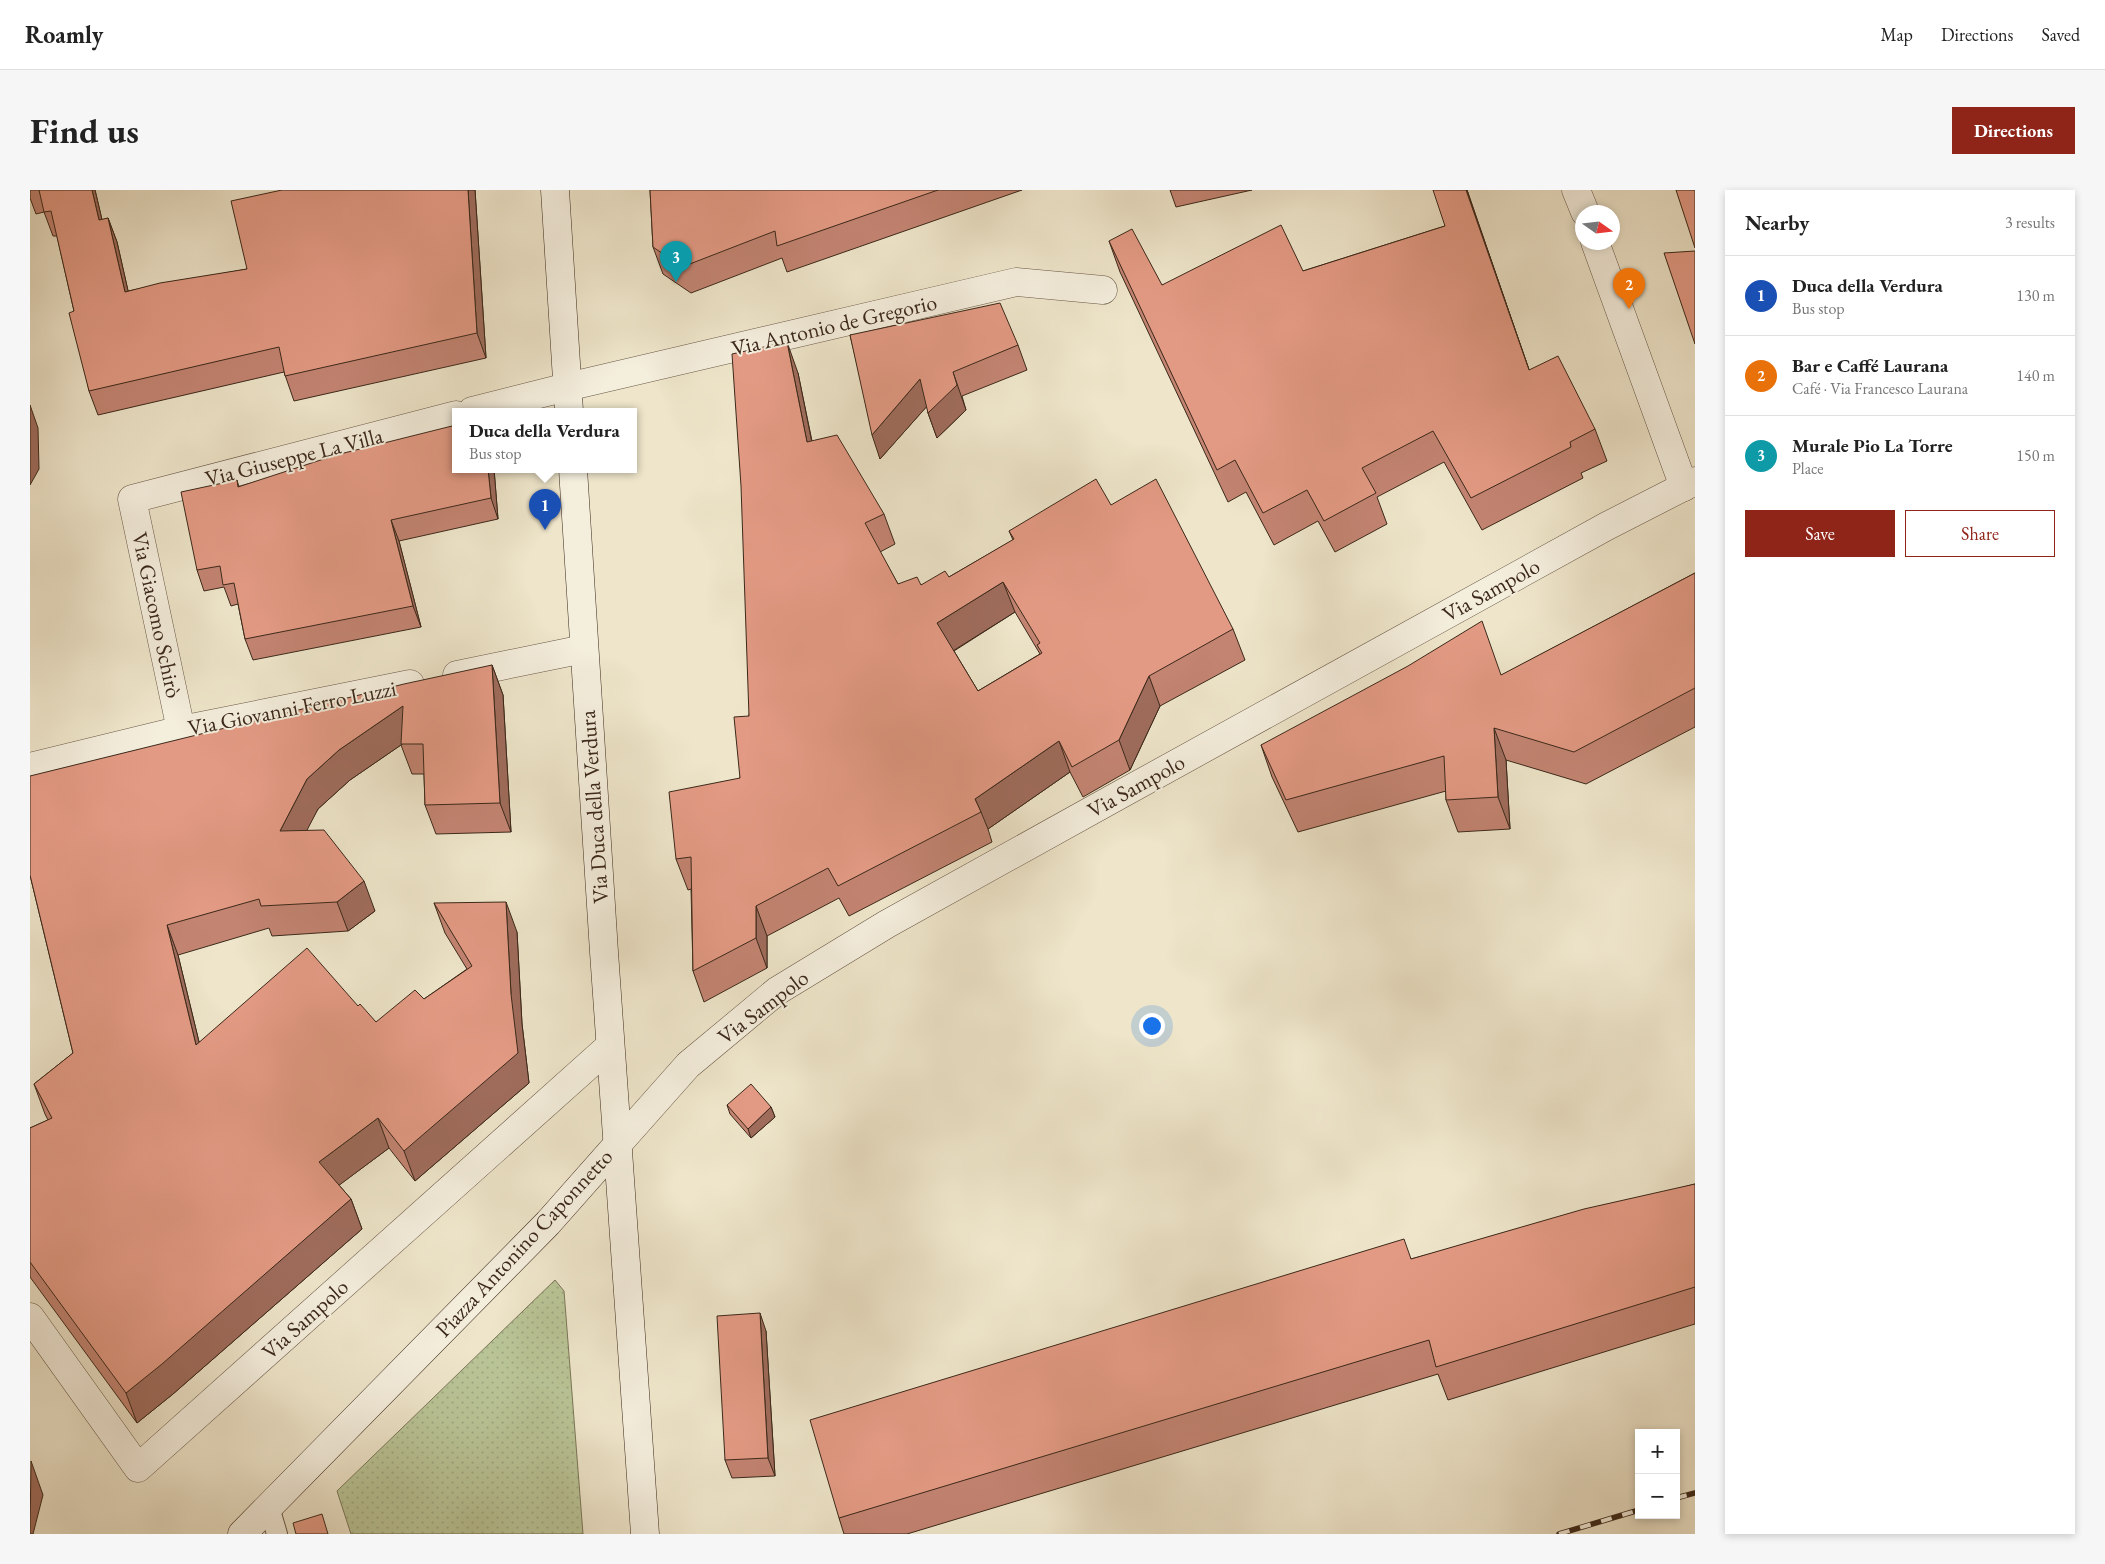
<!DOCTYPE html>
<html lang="en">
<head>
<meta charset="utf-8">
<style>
	:root { --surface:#fff; --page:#f6f6f6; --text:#222; --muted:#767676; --line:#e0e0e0; --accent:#8f2418 }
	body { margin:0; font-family:"EB Garamond",serif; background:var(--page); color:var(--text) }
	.controls { position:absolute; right:15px; bottom:15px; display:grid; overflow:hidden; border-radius:0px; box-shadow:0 2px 8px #0003 }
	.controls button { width:45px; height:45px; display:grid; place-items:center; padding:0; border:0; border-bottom:1px solid var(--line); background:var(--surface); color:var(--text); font:25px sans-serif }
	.compass { position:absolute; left:1545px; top:15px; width:45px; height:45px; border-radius:50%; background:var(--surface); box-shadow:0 2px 8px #0003; rotate:104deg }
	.you { position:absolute; left:1121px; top:835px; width:18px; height:18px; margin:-12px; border:4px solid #fff; border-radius:50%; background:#1a73e8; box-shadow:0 0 0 8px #1a73e833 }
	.badge { display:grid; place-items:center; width:32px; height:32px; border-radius:50%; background:var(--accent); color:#fff; font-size:16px; font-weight:700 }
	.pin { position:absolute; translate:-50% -41px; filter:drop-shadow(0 1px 2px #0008) }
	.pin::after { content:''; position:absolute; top:26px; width:18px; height:15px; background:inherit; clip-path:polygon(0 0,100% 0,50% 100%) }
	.popup { position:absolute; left:422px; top:218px; width:185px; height:65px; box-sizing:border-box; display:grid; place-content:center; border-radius:0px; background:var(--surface); filter:drop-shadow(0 1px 4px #0005); font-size:16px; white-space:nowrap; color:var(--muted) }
	.popup b { font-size:19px; color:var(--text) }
	.popup::after { content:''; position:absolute; left:50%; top:100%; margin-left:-10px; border:10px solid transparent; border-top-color:var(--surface) }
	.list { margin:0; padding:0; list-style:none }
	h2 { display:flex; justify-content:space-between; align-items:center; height:65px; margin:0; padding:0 20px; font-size:21px }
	h2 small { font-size:16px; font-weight:400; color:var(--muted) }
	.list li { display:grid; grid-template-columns:32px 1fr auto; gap:15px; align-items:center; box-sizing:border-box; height:80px; padding:0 20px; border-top:1px solid var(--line) }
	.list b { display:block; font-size:19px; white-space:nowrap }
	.list p { margin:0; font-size:16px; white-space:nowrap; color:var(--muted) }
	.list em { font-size:16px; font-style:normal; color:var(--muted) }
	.actions { display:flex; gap:10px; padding:15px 20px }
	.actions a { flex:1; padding:11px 0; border:1px solid var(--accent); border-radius:0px; text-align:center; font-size:18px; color:var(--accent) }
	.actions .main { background:var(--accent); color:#fff }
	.map { position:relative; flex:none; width:1665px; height:1344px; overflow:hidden; border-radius:0px }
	header { display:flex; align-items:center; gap:30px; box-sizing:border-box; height:70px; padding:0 25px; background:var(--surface); border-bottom:1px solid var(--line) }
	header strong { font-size:24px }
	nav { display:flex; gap:28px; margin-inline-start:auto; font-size:18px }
	.intro { display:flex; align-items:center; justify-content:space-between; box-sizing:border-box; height:120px; padding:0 30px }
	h1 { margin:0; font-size:35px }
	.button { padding:12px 22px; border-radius:0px; background:var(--accent); color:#fff; font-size:18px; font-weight:700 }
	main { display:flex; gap:30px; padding:0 30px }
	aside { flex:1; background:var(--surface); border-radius:0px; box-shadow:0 2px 8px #0003 }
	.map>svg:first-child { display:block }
	.grass { fill:url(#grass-dots); stroke:#7a7658 }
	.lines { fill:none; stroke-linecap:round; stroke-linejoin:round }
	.lane-casing { stroke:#685746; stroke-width:22 }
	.street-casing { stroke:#685746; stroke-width:29 }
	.secondary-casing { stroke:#3b281a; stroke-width:29 }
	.lane { stroke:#f4eedd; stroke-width:20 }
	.street { stroke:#f4eedd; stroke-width:28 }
	.secondary { stroke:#f4eedd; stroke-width:28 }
	.rail-casing { stroke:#3b281a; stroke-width:5.5 }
	.rail { stroke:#f4eedd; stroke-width:4; stroke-dasharray:11; stroke-linecap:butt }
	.wall { fill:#c38472; stroke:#3b281a; fill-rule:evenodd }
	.shaded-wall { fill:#9f6c5c; stroke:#3b281a }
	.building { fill:#e39a84; stroke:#3b281a; fill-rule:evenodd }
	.labels { text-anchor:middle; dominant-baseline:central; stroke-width:4; stroke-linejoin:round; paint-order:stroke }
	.street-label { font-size:22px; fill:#3b281a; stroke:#f4eedd }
</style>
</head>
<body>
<header>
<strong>Roamly</strong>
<nav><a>Map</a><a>Directions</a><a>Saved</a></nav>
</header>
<div class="intro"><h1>Find us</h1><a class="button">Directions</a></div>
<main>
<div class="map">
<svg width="1665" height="1344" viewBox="0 0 1665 1344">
	<defs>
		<pattern id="grass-dots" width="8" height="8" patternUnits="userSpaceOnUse" patternTransform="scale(1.25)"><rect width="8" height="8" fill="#b9c496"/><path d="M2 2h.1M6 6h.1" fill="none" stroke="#a0a881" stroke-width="1.8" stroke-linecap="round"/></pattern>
	</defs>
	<rect width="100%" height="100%" fill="#eee5ca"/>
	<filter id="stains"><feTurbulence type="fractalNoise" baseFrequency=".004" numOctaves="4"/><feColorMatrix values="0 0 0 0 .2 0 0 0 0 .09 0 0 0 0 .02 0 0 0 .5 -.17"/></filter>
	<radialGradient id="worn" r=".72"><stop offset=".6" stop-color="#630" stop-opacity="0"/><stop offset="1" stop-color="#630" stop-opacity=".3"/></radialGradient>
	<path class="grass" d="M525 1090 534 1101 553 1344H321L307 1301Z"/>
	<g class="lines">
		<defs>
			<path id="lane" d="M239 1317 247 1344"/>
			<g id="street">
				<path d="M1546 0 1555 22"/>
				<path d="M1565 52 1654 297"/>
				<path d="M442 221 537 197 986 92 1073 100"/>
				<path d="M427 485 554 459"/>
				<path d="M151 540 102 309 426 225"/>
				<path d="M0 577 151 540 380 494"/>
				<path d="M587 955 658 875 747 801 857 734 1084 608 1577 336 1665 291"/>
				<path d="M0 1127 108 1278 580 856"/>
			</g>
			<g id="secondary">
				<path d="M525 0 539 221"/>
				<path d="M543 279 574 762 615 1344"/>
				<path d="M212 1344 518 1033 587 955"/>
			</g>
		</defs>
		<use href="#lane" class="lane-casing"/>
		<use href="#street" class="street-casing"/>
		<use href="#secondary" class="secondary-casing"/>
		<use href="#lane" class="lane"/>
		<use href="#street" class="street"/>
		<use href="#secondary" class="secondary"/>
		<defs>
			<g id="rail">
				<path d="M1646 1308 1665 1303"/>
				<path d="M1529 1344 1609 1320"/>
			</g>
		</defs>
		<use href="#rail" class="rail-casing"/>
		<use href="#rail" class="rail"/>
	</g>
	<g class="wall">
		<path d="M0 0H65L72 30 78 28 87 52 98 101 217 79 445 0 456 168 264 211 254 182 68 225 59 201 44 121 27 46H23L14 22 6 24 0 8Z"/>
		<path d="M620 0H992L757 82 752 68 661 103 633 84 623 57Z"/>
		<path d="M1140 0H1222L1146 17Z"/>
		<path d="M1437 0 1499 180 1565 239 1577 271 1551 283 1553 288 1452 340 1414 272 1347 307 1357 334 1305 362 1288 331 1244 355 1216 302 1198 312 1090 82 1079 51 1132 95 1273 81 1415 36Z"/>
		<path d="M820 145 988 155 997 180 932 206 936 220 907 248 898 223 897 216 850 269Z"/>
		<path d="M768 183 782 251 854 324 865 354 850 362 868 394 891 395 919 387 983 350 979 341 1081 315 1203 439 1215 470 1130 516 1100 580 1053 607 1040 582 958 639 962 652 819 726 809 708 737 746V778L674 812 663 781 661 699 658 700 646 669 710 588ZM985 422 1010 464 948 501 924 461Z"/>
		<path d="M464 279 468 329 369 351 391 437 223 470 215 449 208 414 201 416 194 397 174 401 167 380 207 290 209 297Z"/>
		<path d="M1665 383V537L1556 594 1476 570 1480 639 1428 642 1416 610V601L1268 642 1242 587 1231 555 1472 485Z"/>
		<path d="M462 475 473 505 481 642 406 644 395 615 394 584H382L371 555 320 590 288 619 276 640 345 721 318 741 242 746 239 738 148 765 169 852 328 816 346 832 394 809 437 779 415 743 404 713 487 742 492 834 499 893 385 991 359 958 309 995 321 1009 332 1039 143 1204 107 1233 0 1087V938L18 930 15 924 4 894 43 863 0 685Z"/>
		<path d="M697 915 741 917 745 927 721 948 700 924Z"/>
		<path d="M1665 994V1134L1418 1210 1408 1184 877 1344H814L809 1328 1381 1069Z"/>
		<path d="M736 1141 745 1286 702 1288 695 1270Z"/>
	</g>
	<g class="shaded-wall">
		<path d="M62 0H65L78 55 69 30Z"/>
		<path d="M438 0H445L456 168 447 143Z"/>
		<path d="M1437 0 1441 13 1510 211 1499 180Z"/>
		<path d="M78 28 87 52 104 127 95 102Z"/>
		<path d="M757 152 768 183 788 283 777 252Z"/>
		<path d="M923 182 936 220 907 248 898 223Z"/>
		<path d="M890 189 899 214 850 269 842 245Z"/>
		<path d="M0 215 8 238 9 279 0 295Z"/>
		<path d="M458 279H464L468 329 461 308Z"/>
		<path d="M361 330 369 351 391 437 383 416Z"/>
		<path d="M973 392 985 422 918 464 907 433Z"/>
		<path d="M462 475 473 505 481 642 470 613Z"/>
		<path d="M1119 486 1130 516 1100 580 1089 550Z"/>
		<path d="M373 516 384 546 320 590 288 619 261 671 250 641 277 589 309 560Z"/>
		<path d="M1464 538 1476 570 1480 639 1468 607Z"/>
		<path d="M1029 551 1040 582 958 639 951 622 945 609Z"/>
		<path d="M334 691 345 721 318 741 307 712Z"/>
		<path d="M476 712 487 742 492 834 499 893 385 991 374 961 481 804Z"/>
		<path d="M726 716 737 746V778L726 748Z"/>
		<path d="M137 735 148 765 177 885 166 855Z"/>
		<path d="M741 917 745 927 721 948 718 939Z"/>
		<path d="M348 928 359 958 300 1002 289 972Z"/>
		<path d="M321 1009 332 1039 143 1204 107 1233 96 1203Z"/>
		<path d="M730 1123 736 1141 745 1286 738 1268Z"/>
		<path d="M1 1271 13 1305 3 1344H0Z"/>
	</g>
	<g class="building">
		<path d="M9 0H62L69 30 78 28 95 102 130 93 217 79 201 11 252 0H438L447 143 255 186 249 157 59 201 39 123 44 121 21 21 14 22Z"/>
		<path d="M620 0H908L747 56 745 41 652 77 623 57Z"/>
		<path d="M1403 0H1436L1499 180 1528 166 1565 239 1540 252 1541 257 1441 308 1403 241 1332 278 1346 303 1294 331 1277 300 1233 323 1205 270 1187 280 1079 51 1102 39 1132 95 1251 35 1273 81 1415 36Z"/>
		<path d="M1646 0H1665V58Z"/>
		<path d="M1665 61V154L1634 63Z"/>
		<path d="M970 113 988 155 923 182 927 195 898 223 890 189 842 245 820 145Z"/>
		<path d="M757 152 777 252 807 245 854 324 835 333 868 394 887 387 891 395 915 381 919 387 984 349 979 341 1066 289 1081 315 1126 289 1203 439 1119 486 1089 550 1042 577 1029 551 945 609 951 622 808 696 798 678 726 716V748L663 781 661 667 646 669 639 602 710 588 704 527 719 526 711 296 702 164ZM973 392 1010 453 1007 455 1012 463 948 501 907 433Z"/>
		<path d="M426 235V279H458L461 308 361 330 383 416 215 449 204 393 193 395 190 376 167 380 151 302 207 290 208 297 306 265Z"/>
		<path d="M1665 383V498L1544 562 1464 538 1468 607 1416 610 1414 566 1256 610 1231 555 1378 476 1452 431 1471 485Z"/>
		<path d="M462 475 470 613 395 615 393 554H371L373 516 309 560 277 589 250 641 294 640 334 691 307 712 231 716 229 709 137 735 166 855 277 758 328 816 330 814 346 832 385 800 394 809 442 776 404 713 476 712 481 804 488 863 374 961 348 928 289 972 321 1009 132 1174 96 1203 0 1072V938L22 928 4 894 43 863 0 685V586L374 494Z"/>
		<path d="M721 894 741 917 718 939 697 915Z"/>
		<path d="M1665 994V1097L1406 1177 1399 1150 809 1328 780 1230 1374 1049 1381 1069 1554 1019Z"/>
		<path d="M730 1123 738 1268 695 1270 687 1126Z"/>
		<path d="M292 1324 298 1344H266L263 1333Z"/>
	</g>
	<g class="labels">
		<g class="street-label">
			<text transform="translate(804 135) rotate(-13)">Via Antonio de Gregorio</text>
			<text transform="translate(264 267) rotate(-14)">Via Giuseppe La Villa</text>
			<text transform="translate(1461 400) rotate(-29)">Via Sampolo</text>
			<text transform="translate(127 425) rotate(78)">Via Giacomo Schirò</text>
			<text transform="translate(262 518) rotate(-11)">Via Giovanni Ferro Luzzi</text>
			<text transform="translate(1106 596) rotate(-29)">Via Sampolo</text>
			<text transform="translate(564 617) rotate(-94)">Via Duca della Verdura</text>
			<text transform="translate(733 817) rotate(-37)">Via Sampolo</text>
			<text transform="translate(494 1053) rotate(-47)">Piazza Antonino Caponnetto</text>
			<text transform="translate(275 1129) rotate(-42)">Via Sampolo</text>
		</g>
	</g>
	<rect width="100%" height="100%" filter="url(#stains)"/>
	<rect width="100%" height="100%" fill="url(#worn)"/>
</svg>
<div class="controls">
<button>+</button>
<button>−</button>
</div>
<svg class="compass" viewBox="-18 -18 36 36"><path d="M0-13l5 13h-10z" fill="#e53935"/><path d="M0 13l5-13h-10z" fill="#767676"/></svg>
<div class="you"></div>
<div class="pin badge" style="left:515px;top:340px;background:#1a4fb4">1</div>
<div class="popup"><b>Duca della Verdura</b>Bus stop</div>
<div class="pin badge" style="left:1599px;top:119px;background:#e8710a">2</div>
<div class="pin badge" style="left:646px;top:92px;background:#0f9aa8">3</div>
</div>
<aside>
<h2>Nearby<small>3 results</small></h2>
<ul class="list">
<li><span class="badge" style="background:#1a4fb4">1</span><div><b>Duca della Verdura</b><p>Bus stop</p></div><em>130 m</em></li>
<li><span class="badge" style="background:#e8710a">2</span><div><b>Bar e Caffé Laurana</b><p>Café · Via Francesco Laurana</p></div><em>140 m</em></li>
<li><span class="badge" style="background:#0f9aa8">3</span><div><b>Murale Pio La Torre</b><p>Place</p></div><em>150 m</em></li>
</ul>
<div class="actions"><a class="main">Save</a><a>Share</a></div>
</aside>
</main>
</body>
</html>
